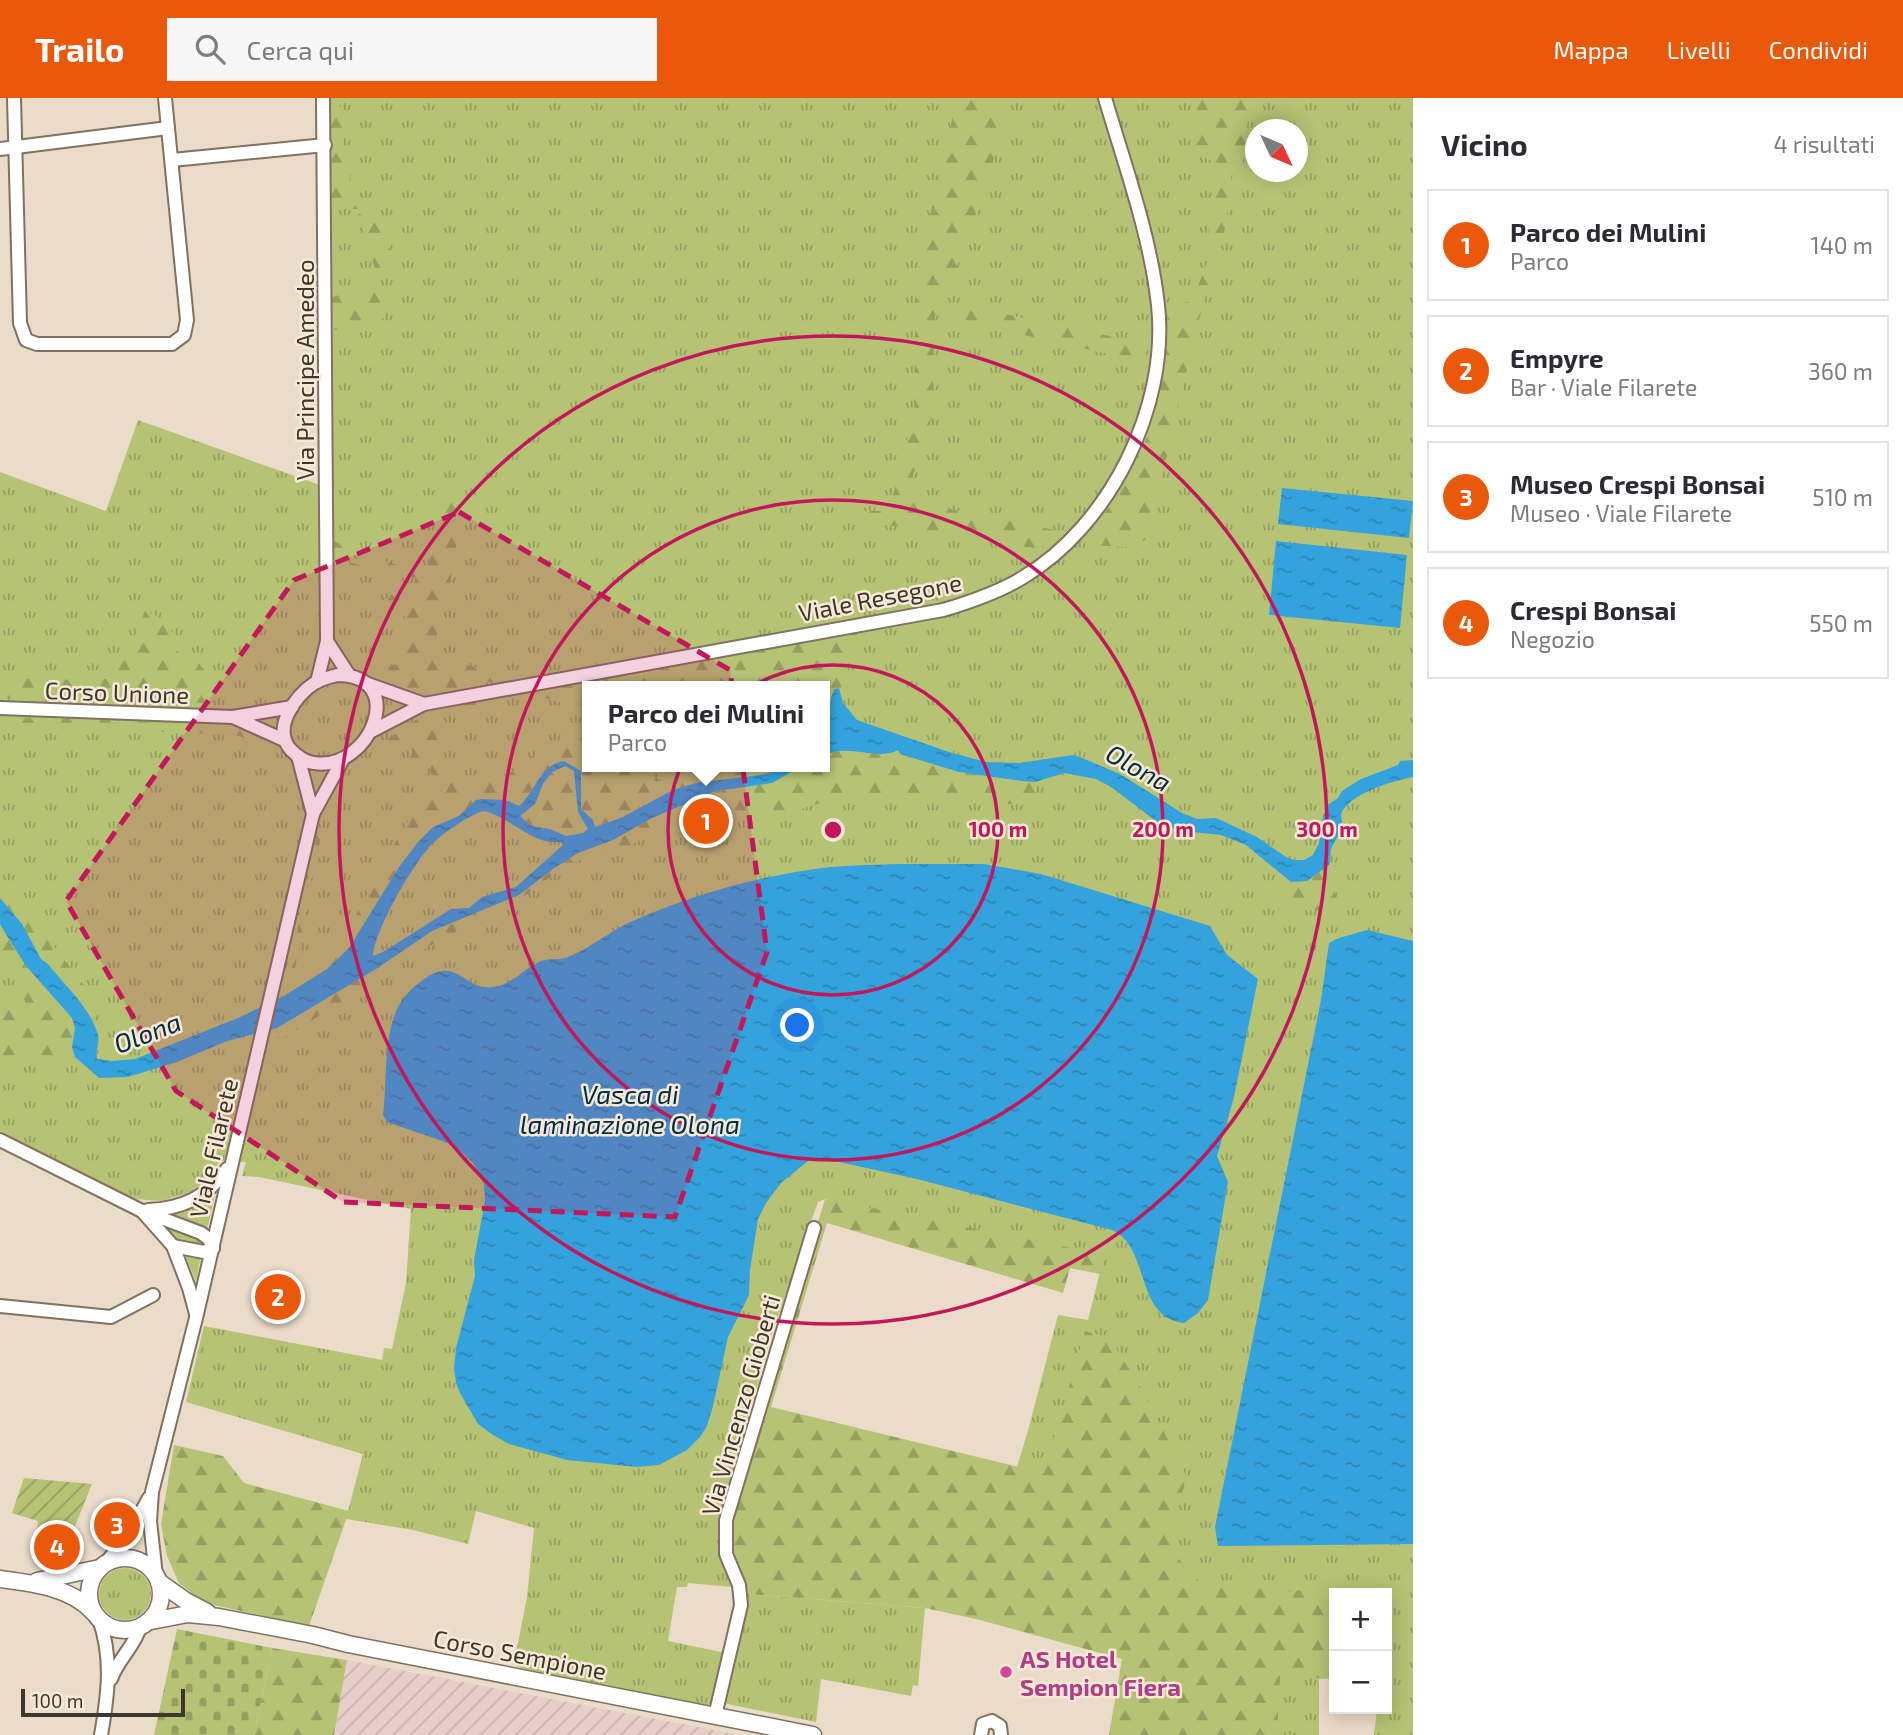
<!DOCTYPE html>
<html lang="it">
<head>
<meta charset="utf-8">
<style>
	:root { --surface:#fff; --page:#f7f7f7; --text:#2b2b33; --muted:#7c7c81; --line:#e1e1e2; --accent:#ea580c }
	body { margin:0; font-family:"Exo 2",sans-serif; background:var(--page); color:var(--text) }
	.controls { position:absolute; right:21px; bottom:21px; display:grid; overflow:hidden; border-radius:0px; box-shadow:0 4px 18px #0003 }
	.controls button { width:63px; height:63px; display:grid; place-items:center; padding:0; border:0; border-bottom:2px solid var(--line); background:var(--surface); color:var(--text); font:35px sans-serif }
	.compass { position:absolute; left:1245px; top:21px; width:63px; height:63px; border-radius:50%; background:var(--surface); box-shadow:0 4px 18px #0003; rotate:134deg }
	.scale { position:absolute; left:21px; bottom:18px; width:164px; box-sizing:border-box; padding-left:7px; border:4px solid #3c362f; border-top:0; font-size:19px; line-height:24px; white-space:nowrap; color:#3c362f; -webkit-text-stroke:5px #f8e9d6; paint-order:stroke }
	.you { position:absolute; left:798px; top:928px; width:24px; height:24px; margin:-18px; border:5px solid #fff; border-radius:50%; background:#1a73e8; box-shadow:0 0 0 10px #1a73e833 }
	.badge { display:grid; place-items:center; width:46px; height:46px; border-radius:50%; background:var(--accent); color:#fff; font-size:23px; font-weight:700 }
	.pin { position:absolute; translate:-50% -50%; border:4px solid #fff; box-shadow:0 2px 7px #0006 }
	.popup { position:absolute; left:582px; top:583px; width:248px; height:91px; box-sizing:border-box; display:grid; place-content:center; border-radius:0px; background:var(--surface); filter:drop-shadow(0 2px 5px #0005); font-size:23px; white-space:nowrap; color:var(--muted) }
	.popup b { font-size:26px; color:var(--text) }
	.popup::after { content:''; position:absolute; left:50%; top:100%; margin-left:-14px; border:14px solid transparent; border-top-color:var(--surface) }
	.list { margin:0; padding:0; list-style:none }
	h2 { display:flex; justify-content:space-between; align-items:center; height:91px; margin:0; padding:0 28px; font-size:30px }
	h2 small { font-size:23px; font-weight:400; color:var(--muted) }
	.list li { display:grid; grid-template-columns:46px 1fr auto; gap:21px; align-items:center; box-sizing:border-box; height:112px; margin:0 14px 14px; padding:0 14px; border:2px solid var(--line); border-radius:0px }
	.list b { display:block; font-size:26px; white-space:nowrap }
	.list p { margin:0; font-size:23px; white-space:nowrap; color:var(--muted) }
	.list em { font-size:23px; font-style:normal; color:var(--muted) }
	.icon { flex:none; width:38px; height:38px; fill:none; stroke:currentColor; stroke-width:2; stroke-linecap:round; stroke-linejoin:round }
	.map { position:relative; flex:none; width:1413px; height:1637px; overflow:hidden }
	header { display:flex; align-items:center; gap:42px; box-sizing:border-box; height:98px; padding:0 35px; background:var(--accent); color:#fff }
	header strong { font-size:33px }
	nav { display:flex; gap:38px; margin-inline-start:auto; font-size:24px }
	.search { width:490px; height:63px; background:var(--page); display:flex; align-items:center; gap:18px; box-sizing:border-box; padding:0 24px; border-radius:0px; color:var(--muted); font-size:26px }
	main { display:flex }
	aside { flex:1; background:var(--surface) }
	.map>svg:first-child { display:block }
	.industrial { fill:url(#industrial-furrows) }
	.grass { fill:url(#grass-tufts); fill-rule:evenodd }
	.forest { fill:url(#forest-firs) }
	.wetland { fill:url(#wetland-marsh) }
	.cemetery { fill:url(#cemetery-stones) }
	.garden { fill:url(#garden-furrows) }
	.water { fill:url(#water-ripples); fill-rule:evenodd }
	.lines { fill:none; stroke-linecap:round; stroke-linejoin:round }
	.minor-casing { stroke:#7f7261; stroke-width:16 }
	.major-casing { stroke:#7f7261; stroke-width:19 }
	.minor { stroke:#fff; stroke-width:12 }
	.major { stroke:#fff; stroke-width:16 }
	.marked { fill:#c2185b; fill-opacity:0.2; stroke:#c2185b; stroke-width:5; stroke-dasharray:14 9; stroke-linejoin:round }
	.ring { fill:none; stroke:#c2185b; stroke-width:3.5 }
	.hotel-dot { fill:#d1479c; stroke:#f8e9d6; stroke-width:2.5 }
	.labels { text-anchor:middle; dominant-baseline:central; stroke-width:5; stroke-linejoin:round; paint-order:stroke }
	.street-label { font-size:24px; fill:#3c362f; stroke:#f8e9d6 }
	.hotel-label { font-size:24px; font-weight:bold; fill:#b23c85; stroke:#f8e9d6; text-anchor:start }
	.water-label { font-size:26px; font-style:italic; fill:#002e45; stroke:#f8e9d6 }
	.centre { fill:#c2185b; stroke:#f8e9d6; stroke-width:3.5 }
	.ring-label { font-size:21px; text-anchor:middle; font-weight:bold; fill:#c2185b; stroke:#f8e9d6; stroke-width:5; stroke-linejoin:round; paint-order:stroke }
</style>
</head>
<body>
<header>
<strong>Trailo</strong>
<div class="search"><svg class="icon" aria-label="search" viewBox="0 0 24 24"><circle cx="10" cy="10" r="6"/><path d="M15 15l6 6"/></svg>Cerca qui</div>
<nav><a>Mappa</a><a>Livelli</a><a>Condividi</a></nav>
</header>
<main>
<div class="map">
<svg width="1413" height="1637" viewBox="0 0 1413 1637">
	<defs>
		<pattern id="industrial-furrows" width="10" height="10" patternUnits="userSpaceOnUse" patternTransform="scale(1.75)"><rect width="10" height="10" fill="#e7cec8"/><path d="M-1 1l2-2M0 10L10 0M9 11l2-2" fill="none" stroke="#c7b2ac"/></pattern>
		<pattern id="grass-tufts" width="24" height="20" patternUnits="userSpaceOnUse" patternTransform="scale(1.75)"><rect width="24" height="20" fill="#b6c375"/><path d="M3 7l-1-3M5 7V3M7 7l1-3M15 17l-1-3M17 17v-4M19 17l1-3" fill="none" stroke="#959f60"/></pattern>
		<pattern id="forest-firs" width="22" height="20" patternUnits="userSpaceOnUse" patternTransform="scale(1.75)"><rect width="22" height="20" fill="#b6c375"/><path d="M5 1l3.5 6h-7zM16 11l3.5 6h-7z" fill="#959f60"/></pattern>
		<pattern id="wetland-marsh" width="20" height="14" patternUnits="userSpaceOnUse" patternTransform="scale(1.75)"><rect width="20" height="14" fill="#b6c375"/><path d="M1 5h8M5 5V1M11 12h8M15 12V8" fill="none" stroke="#959f60"/></pattern>
		<pattern id="cemetery-stones" width="16" height="16" patternUnits="userSpaceOnUse" patternTransform="scale(1.75)"><rect width="16" height="16" fill="#b6c375"/><path d="M2 7V4a2 2 0 0 1 4 0v3zM10 15v-3a2 2 0 0 1 4 0v3z" fill="#959f60"/></pattern>
		<pattern id="garden-furrows" width="10" height="10" patternUnits="userSpaceOnUse" patternTransform="scale(1.75)"><rect width="10" height="10" fill="#b6c375"/><path d="M-1 1l2-2M0 10L10 0M9 11l2-2" fill="none" stroke="#959f60"/></pattern>
		<pattern id="water-ripples" width="26" height="14" patternUnits="userSpaceOnUse" patternTransform="scale(1.75)"><rect width="26" height="14" fill="#34a2dc"/><path d="M2 4q2-2 4 0t4 0M15 11q2-2 4 0t4 0" fill="none" stroke="#2d85b3"/></pattern>
	</defs>
	<rect width="100%" height="100%" fill="#ebdbc9"/>
	<path class="industrial" d="M347 1562 740 1637H334Z"/>
	<g class="grass">
		<path d="M329 0H1413V1637H1374L1377 1611H1387V1495H1334V1580L1319 1581V1637H1109L1123 1561 976 1506 1029 1329 1058 1217 1088 1222 1102 1166 825 1101 818 1104 770 1241 721 1425C717 1449 727 1466 732 1489L688 1485 687 1489H677L668 1543 726 1555 715 1603 708 1607H699L520 1570 514 1566 527 1499 534 1430 476 1413 468 1446 413 1432 346 1421 363 1356 186 1304 204 1228 382 1262 384 1250 392 1251 406 1185 411 1111 259 1079 242 1078 246 1064 220 1063 209 1080 189 1095 161 1103 135 1101 0 1033V374L106 413 138 322 317 386H332ZM1255 32H1297V74H1255ZM587 588H825V669H587Z"/>
		<path d="M216 1092 207 1132 165 1113Z"/>
		<path d="M154 1121 206 1145 203 1149 177 1142Z"/>
		<path d="M184 1155 201 1157 196 1183Z"/>
		<circle cx="125" cy="1496" r="26"/>
		<path d="M748 1496 925 1510 918 1588 913 1587 911 1598 821 1581 816 1624 723 1605Z"/>
	</g>
	<g class="forest">
		<path d="M329 0 346 13 343 51 358 111H330Z"/>
		<path d="M957 0H972L1007 22 945 204 1148 246 1143 264 935 217 931 322 905 402 1055 432 1040 451 862 423 861 413H889L914 314 916 179Z"/>
		<path d="M1195 0H1251L1243 62 1233 63 1226 127 1196 232 1148 441 1127 449 1086 447 1083 441C1148 368 1166 306 1166 209L1192 203 1208 162 1210 126 1220 66 1192 55 1196 46Z"/>
		<path d="M358 116H367L379 123 397 171 377 177Z"/>
		<path d="M375 186 385 220 331 233 329 200Z"/>
		<path d="M455 391C469 430 441 513 433 555L434 565C456 565 480 564 495 583 450 591 406 603 365 576L363 568 371 559 393 567 399 566V552L407 523 405 519 394 513 391 524 379 521 381 505 391 497 401 501 406 509H413L412 502 415 480 349 458 344 463 360 467 363 472 358 479 342 477 332 472 331 442 425 478 440 423 441 399 446 393Z"/>
		<path d="M145 513 160 520 175 537C174 560 180 552 195 562 200 566 204 572 208 576L206 585 210 605 0 600V577L36 582 107 581 131 547Z"/>
		<path d="M857 535 841 590 834 591 825 621V588H587V613L582 607C563 610 548 597 528 597 507 597 467 609 445 614L436 618 433 624 445 675C469 684 471 680 494 677 498 677 502 677 506 676 528 669 544 636 569 651L577 639 587 629V669H783C750 684 712 680 677 691 649 699 627 720 599 729H595L593 722 581 711 582 676 564 663 536 684 529 699 519 708C511 707 506 702 498 701 476 698 471 715 451 720L436 689 413 624 427 614 504 598Z"/>
		<path d="M0 619 132 623 236 630 258 639 277 655 273 658 253 643 236 637 0 627Z"/>
		<path d="M409 629 422 662 428 684 418 690 415 678 408 672V662L413 654 407 646 398 643 385 654 377 650 390 639Z"/>
		<path d="M845 652 888 656 898 652 900 656 959 674 1035 684 1037 706H989L956 701 855 698 830 702 798 712 699 719 676 723 624 751 612 755 592 757 564 769 523 799 436 844 285 939 281 940 275 938 277 930 376 871 432 833 460 823 530 790 553 771 578 755 613 742 652 720 716 693 772 685 800 669H825V658L832 654Z"/>
		<path d="M567 668 574 673 578 714 588 730 582 736 566 738 550 731 531 728 520 719 535 707 543 685 552 674Z"/>
		<path d="M422 692 436 700 448 721 433 729 418 744 399 769 349 850 327 871 284 898 317 735 321 738 294 875 332 852 349 830 386 760 420 704Z"/>
		<path d="M1329 767 1339 813 1291 812 1283 802 1282 793 1289 783H1307Z"/>
		<path d="M0 780 101 909 82 937 78 956C53 963 24 966 0 956V905L24 913 26 899 11 869 0 855V822L54 873 41 861 22 826 0 800Z"/>
		<path d="M825 1101 1106 1157 1100 1176 1070 1170 1063 1195 827 1125 771 1309 1044 1375 1085 1233 1099 1237 1113 1245 1145 1297 1187 1379 1176 1416V1456L1187 1473 1200 1483 1287 1494 1317 1490 1388 1487 1387 1497V1495H1334V1580L1280 1579 1277 1637H1109L1122 1561 980 1522 925 1510 748 1496 728 1442 776 1264Z"/>
		<path d="M174 1347 223 1358 244 1385 349 1413 309 1528 205 1505 179 1485 167 1458 161 1426Z"/>
		<path d="M272 1550 347 1562 334 1637H254Z"/>
	</g>
	<path class="wetland" d="M646 669H701L656 684 649 678Z"/>
	<path class="cemetery" d="M177 1531 272 1550 254 1637H154Z"/>
	<path class="garden" d="M24 1380 92 1386 71 1438 65 1435 64 1439 37 1431 38 1423 12 1415Z"/>
	<g class="water">
		<path d="M1282 390 1413 403 1409 440 1278 426Z"/>
		<path d="M1276 443 1407 457 1400 530 1269 517Z"/>
		<path d="M839 590 843 605 857 622 949 654 986 664 1019 665 1073 657 1082 660 1120 676 1182 715 1197 721 1216 720 1257 739 1286 759 1294 762H1304L1313 757 1319 745 1323 718 1329 706 1338 700 1342 693 1361 681 1398 667 1400 663 1413 662V679C1392 683 1349 696 1341 716 1344 734 1339 734 1332 749 1329 755 1332 760 1329 767L1307 783 1291 784 1246 747 1221 737 1182 733 1160 726 1111 689 1096 681 1064 675 1035 684 1021 683 959 674 900 656 898 652C875 664 848 644 825 658V621L834 591Z"/>
		<path d="M564 663 581 673V711L593 722 595 729 623 719 673 692 696 685 767 676 783 669H800L772 685 716 693 652 720 613 742 578 755 553 771 519 797 432 833 376 871 277 930 227 943 177 964 128 979 99 980 75 959 72 949 75 930 72 920 26 868 7 838 0 826V800L22 826 41 861 48 866C65 888 88 907 97 934 101 943 95 951 97 961L112 963 135 961 238 920 284 898 327 871 349 850 399 769 418 744 433 729 459 718 476 702 482 701 505 702 519 708C536 694 539 667 564 663ZM565 668 574 673 578 714 588 731 583 735 566 738 550 731 531 728 520 718 535 706 543 686 552 674ZM483 713C510 718 532 748 561 744L563 747 516 789 482 799 469 810 451 811 383 854 373 858C375 831 413 766 432 746 442 736 469 717 483 713Z"/>
		<path d="M903 766H984L1041 776 1210 828 1227 857 1258 881 1234 999 1217 1058 1228 1084 1208 1202 1198 1215 1184 1225C1134 1220 1151 1149 1112 1132L917 1081 839 1064 821 1061 808 1063 781 1085 766 1105 758 1121 750 1172 749 1197 728 1239 713 1308 707 1328 700 1339 687 1352 659 1367 637 1369 567 1362 509 1346 493 1337 478 1326 460 1295 456 1285 454 1270 456 1250 475 1178 474 1162 485 1103 484 1086 473 1065 454 1047 387 1024 383 1017C388 981 381 922 408 895 459 844 459 898 498 888 512 885 526 870 539 864 547 860 556 862 565 860 587 853 612 831 635 822 689 798 749 781 808 772 839 767 872 767 903 766Z"/>
		<path d="M1367 832 1413 843V1446L1218 1448 1215 1429 1321 902 1329 845 1339 840Z"/>
	</g>
	<g class="lines">
		<defs>
			<g id="minor">
				<path d="M14 0 20 225 26 242 37 246H172L184 237 187 222 165 0"/>
				<path d="M0 51 168 30"/>
				<path d="M172 62 325 47"/>
				<path d="M327 543 349 577"/>
				<path d="M337 577C410 577 370 674 314 665 305 664 297 658 291 652 271 630 296 597 316 584 322 581 330 579 337 577Z"/>
				<path d="M317 584 327 543 323 0"/>
				<path d="M365 585 424 606"/>
				<path d="M0 610 233 619 292 609"/>
				<path d="M233 619 284 642"/>
				<path d="M372 633 424 606 943 512C970 504 997 495 1022 480 1110 428 1169 308 1158 207 1150 136 1125 68 1105 0"/>
				<path d="M298 658 313 716"/>
				<path d="M0 1042 140 1112 201 1135 209 1141 213 1150"/>
				<path d="M148 1112C182 1111 207 1099 227 1071"/>
				<path d="M142 1113 173 1148 189 1190 196 1216"/>
				<path d="M173 1148 204 1154 213 1150"/>
				<path d="M0 1208 111 1219 153 1197"/>
				<path d="M105 1466 129 1436 149 1400"/>
				<path d="M156 1478 150 1423 152 1394 196 1220 313 716 343 661"/>
				<path d="M99 1521C113 1560 108 1597 101 1637"/>
				<path d="M111 1581C118 1561 135 1548 140 1529"/>
				<path d="M715 1618 741 1507 739 1487 726 1456V1422L814 1130"/>
				<path d="M981 1637 983 1626 992 1623 1000 1628 1001 1637"/>
			</g>
			<g id="major">
				<circle cx="125" cy="1496" r="36"/>
				<path d="M0 1481C31 1485 71 1489 93 1514"/>
				<path d="M37 1483 100 1470"/>
				<path d="M159 1484 186 1503 207 1514"/>
				<path d="M151 1523 188 1516 219 1519 313 1537 348 1546 813 1637"/>
			</g>
		</defs>
		<use href="#minor" class="minor-casing"/>
		<use href="#major" class="major-casing"/>
		<use href="#minor" class="minor"/>
		<use href="#major" class="major"/>
	</g>
	<path class="marked" d="M459 414 730 572 767 854 675 1119 343 1104 176 993 66 803 294 482Z"/>
	<g class="ring">
		<circle cx="833" cy="732" r="165"/>
		<circle cx="833" cy="732" r="330"/>
		<circle cx="833" cy="732" r="494"/>
	</g>
	<circle class="hotel-dot" cx="1006" cy="1574" r="7"/>
	<g class="labels">
		<g class="street-label">
			<text transform="translate(304 272) rotate(-90)">Via Principe Amedeo</text>
			<text transform="translate(880 499) rotate(-11)">Viale Resegone</text>
			<text transform="translate(117 594) rotate(2)">Corso Unione</text>
			<text transform="translate(213 1050) rotate(-77)">Viale Filarete</text>
			<text transform="translate(740 1307) rotate(-74)">Via Vincenzo Gioberti</text>
			<text transform="translate(520 1556) rotate(11)">Corso Sempione</text>
		</g>
		<g class="hotel-label">
			<text x="1020" y="1560">AS Hotel<tspan x="1020" dy="28">Sempion Fiera</tspan></text>
		</g>
		<g class="water-label">
			<text transform="translate(1139 669) rotate(29)">Olona</text>
			<text transform="translate(147 934) rotate(-21)">Olona</text>
			<text x="630" y="995">Vasca di<tspan x="630" dy="30">laminazione Olona</tspan></text>
		</g>
	</g>
	<circle cx="833" cy="732" r="10" class="centre"/>
	<g class="ring-label">
		<text x="998" y="739">100 m</text>
		<text x="1163" y="739">200 m</text>
		<text x="1327" y="739">300 m</text>
	</g>
</svg>
<div class="controls">
<button>+</button>
<button>−</button>
</div>
<svg class="compass" viewBox="-18 -18 36 36"><path d="M0-13l5 13h-10z" fill="#e53935"/><path d="M0 13l5-13h-10z" fill="#7c7c81"/></svg>
<div class="scale">100 m</div>
<div class="you"></div>
<div class="pin badge" style="left:706px;top:723px">1</div>
<div class="popup"><b>Parco dei Mulini</b>Parco</div>
<div class="pin badge" style="left:278px;top:1199px">2</div>
<div class="pin badge" style="left:117px;top:1427px">3</div>
<div class="pin badge" style="left:57px;top:1449px">4</div>
</div>
<aside>
<h2>Vicino<small>4 risultati</small></h2>
<ul class="list">
<li><span class="badge">1</span><div><b>Parco dei Mulini</b><p>Parco</p></div><em>140 m</em></li>
<li><span class="badge">2</span><div><b>Empyre</b><p>Bar · Viale Filarete</p></div><em>360 m</em></li>
<li><span class="badge">3</span><div><b>Museo Crespi Bonsai</b><p>Museo · Viale Filarete</p></div><em>510 m</em></li>
<li><span class="badge">4</span><div><b>Crespi Bonsai</b><p>Negozio</p></div><em>550 m</em></li>
</ul>
</aside>
</main>
</body>
</html>
